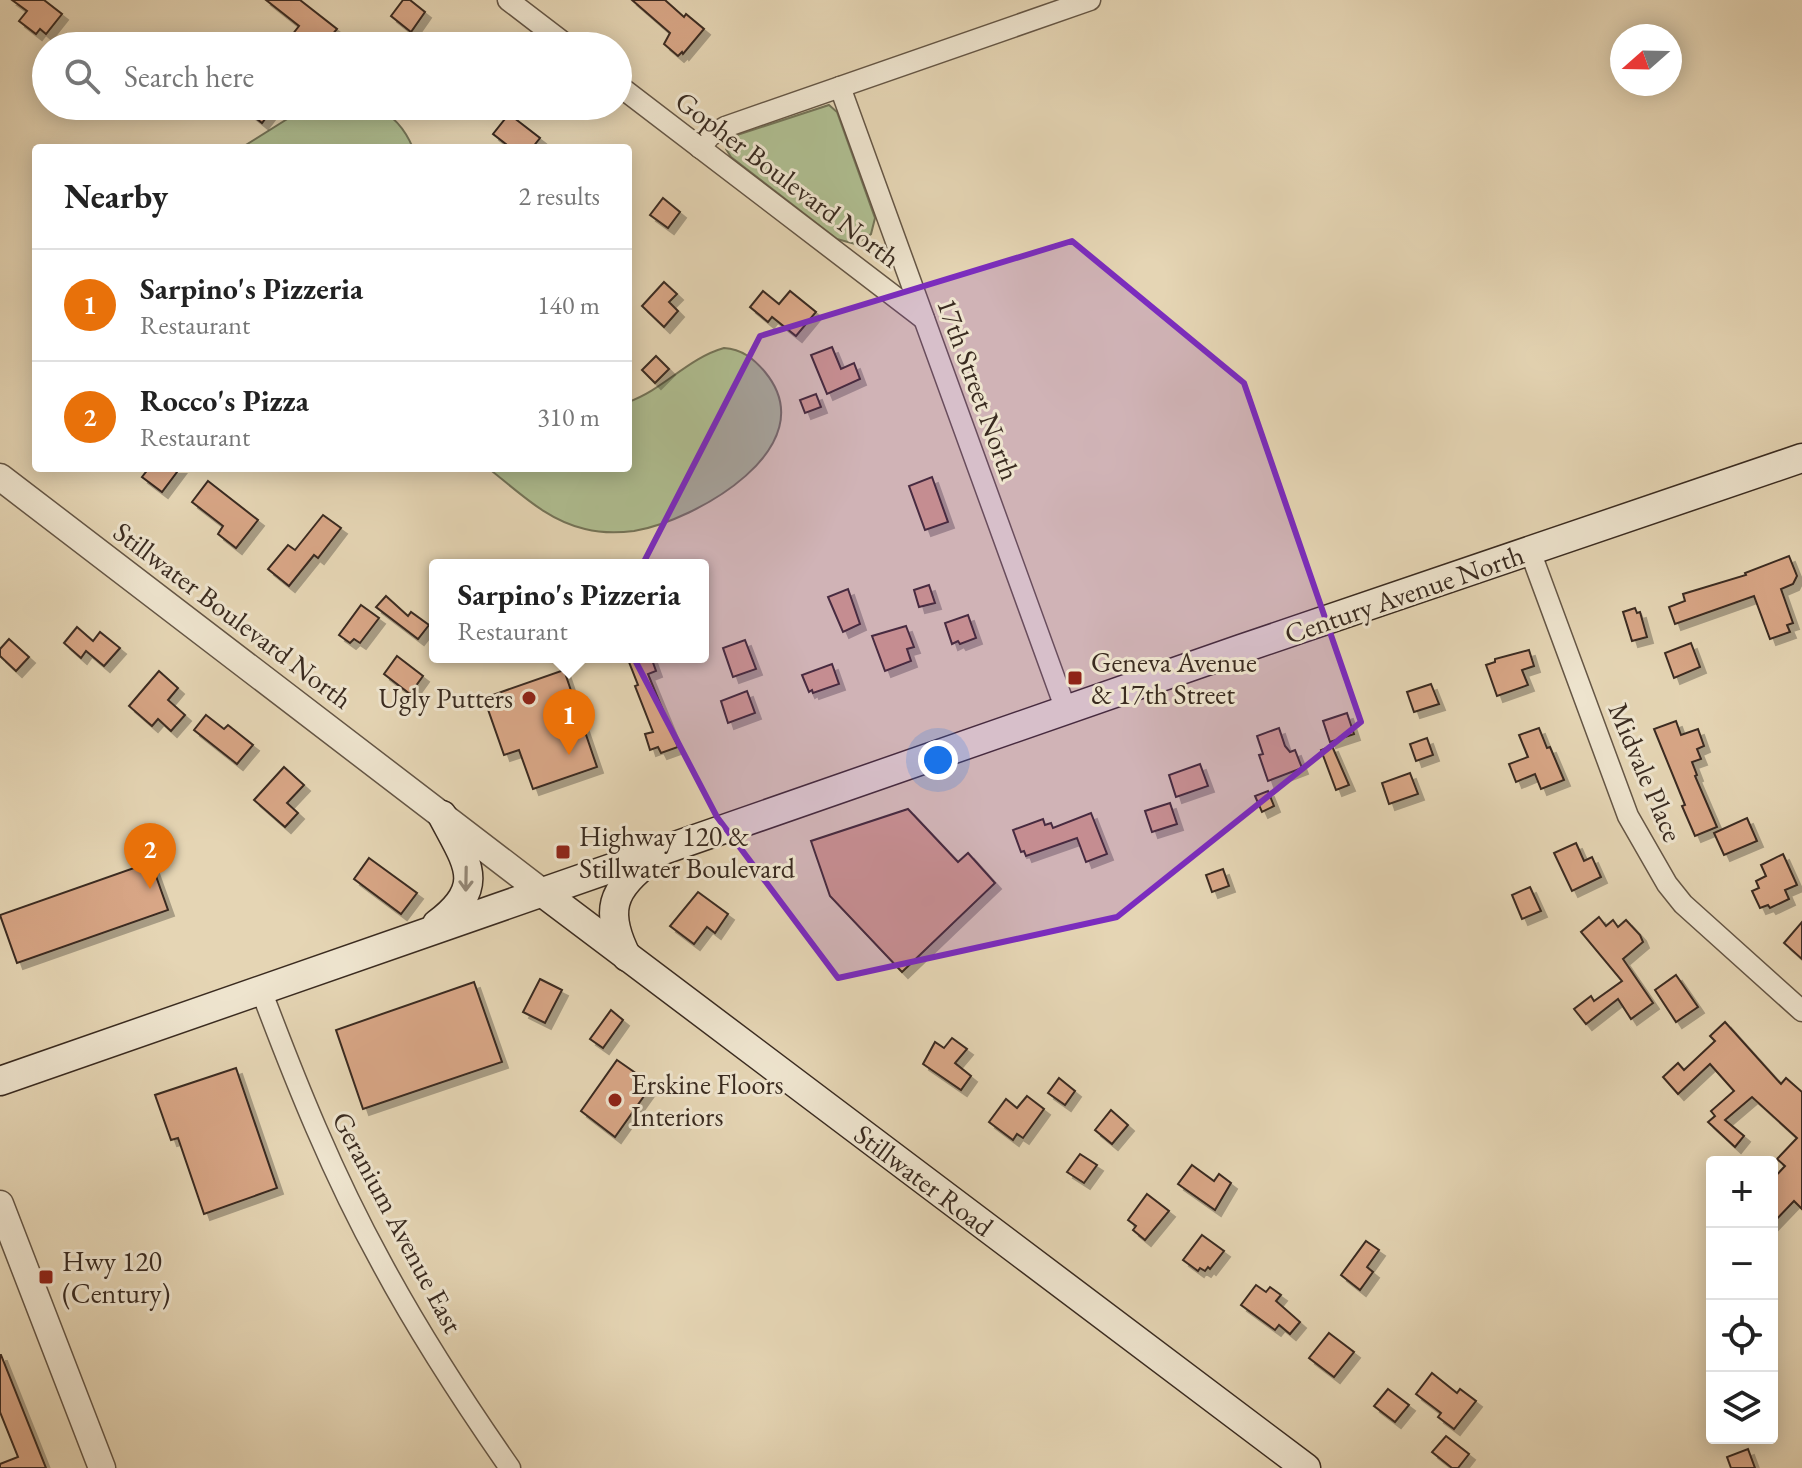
<!DOCTYPE html>
<html lang="en">
<head>
<meta charset="utf-8">
<style>
	:root { --surface:#fff; --page:#f2f2f2; --text:#222; --muted:#767676; --line:#e0e0e0; --accent:#7c3aed }
	body { margin:0; font-family:"EB Garamond",serif; background:var(--page); color:var(--text) }
	.controls { position:absolute; right:24px; bottom:24px; display:grid; overflow:hidden; border-radius:8px; box-shadow:0 4px 20px #0003 }
	.controls button { width:72px; height:72px; display:grid; place-items:center; padding:0; border:0; border-bottom:2px solid var(--line); background:var(--surface); color:var(--text); font:40px sans-serif }
	.compass { position:absolute; left:1610px; top:24px; width:72px; height:72px; border-radius:50%; background:var(--surface); box-shadow:0 4px 20px #0003; rotate:250deg }
	.you { position:absolute; left:938px; top:760px; width:28px; height:28px; margin:-20px; border:6px solid #fff; border-radius:50%; background:#1a73e8; box-shadow:0 0 0 12px #1a73e833 }
	.badge { display:grid; place-items:center; width:52px; height:52px; border-radius:50%; background:var(--accent); color:#fff; font-size:26px; font-weight:700 }
	.pin { position:absolute; translate:-50% -66px; filter:drop-shadow(0 2px 4px #0008) }
	.pin::after { content:''; position:absolute; top:42px; width:28px; height:24px; background:inherit; clip-path:polygon(0 0,100% 0,50% 100%) }
	.popup { position:absolute; left:429px; top:559px; width:280px; height:104px; box-sizing:border-box; display:grid; place-content:center; border-radius:8px; background:var(--surface); filter:drop-shadow(0 2px 6px #0005); font-size:26px; white-space:nowrap; color:var(--muted) }
	.popup b { font-size:30px; color:var(--text) }
	.popup::after { content:''; position:absolute; left:50%; top:100%; margin-left:-16px; border:16px solid transparent; border-top-color:var(--surface) }
	.list { margin:0; padding:0; list-style:none }
	h2 { display:flex; justify-content:space-between; align-items:center; height:104px; margin:0; padding:0 32px; font-size:34px }
	h2 small { font-size:26px; font-weight:400; color:var(--muted) }
	.list li { display:grid; grid-template-columns:52px 1fr auto; gap:24px; align-items:center; box-sizing:border-box; height:112px; padding:0 32px; border-top:2px solid var(--line) }
	.list b { display:block; font-size:30px; white-space:nowrap }
	.list p { margin:0; font-size:26px; white-space:nowrap; color:var(--muted) }
	.list em { font-size:26px; font-style:normal; color:var(--muted) }
	.icon { flex:none; width:44px; height:44px; fill:none; stroke:currentColor; stroke-width:2; stroke-linecap:round; stroke-linejoin:round }
	.map { position:relative; flex:none; width:1802px; height:1468px; overflow:hidden }
	.search { position:absolute; background:var(--surface); box-shadow:0 4px 20px #0003; left:32px; top:32px; width:600px; height:88px; display:flex; align-items:center; gap:20px; box-sizing:border-box; padding:0 28px; border-radius:44px; color:var(--muted); font-size:30px }
	.panel { position:absolute; background:var(--surface); box-shadow:0 4px 20px #0003; left:32px; top:144px; width:600px; height:328px; border-radius:8px }
	.map>svg:first-child { display:block }
	.green { fill:#afbe91; stroke:#747458; stroke-width:2 }
	.building { fill:#d8a686; stroke:#3a2b20; stroke-width:2; filter:url(#shadow) }
	.lines { fill:none; stroke-linecap:round; stroke-linejoin:round }
	.minor-casing { stroke:#655645; stroke-width:23 }
	.tertiary-casing { stroke:#655645; stroke-width:29 }
	.secondary-casing { stroke:#3a2b20; stroke-width:31 }
	.minor { stroke:#eee4ce; stroke-width:20 }
	.tertiary { stroke:#eee4ce; stroke-width:26 }
	.secondary { stroke:#eee4ce; stroke-width:28 }
	.oneway { stroke:#948877 }
	.marked { fill:#7b2cbf; fill-opacity:0.2; stroke:#7b2cbf; stroke-width:6; stroke-linejoin:round }
	.poi-dot { fill:#8f2418; stroke:#eee4ce; stroke-width:3 }
	.labels { text-anchor:middle; dominant-baseline:central; stroke-width:6; stroke-linejoin:round; paint-order:stroke }
	.street-label { font-size:28px; fill:#3a2b20; stroke:#eee4ce }
	.poi-label { font-size:28px; fill:#3a2b20; stroke:#eee4ce; text-anchor:start }
</style>
</head>
<body>
<div class="map">
<svg width="1802" height="1468" viewBox="0 0 1802 1468">
	<defs>
		<filter id="shadow"><feDropShadow dx="6" dy="6" stdDeviation="0" flood-color="#0004"/></filter>
	</defs>
	<rect width="100%" height="100%" fill="#e5d5b4"/>
	<filter id="stains"><feTurbulence type="fractalNoise" baseFrequency=".0025" numOctaves="4"/><feColorMatrix values="0 0 0 0 .2 0 0 0 0 .09 0 0 0 0 .02 0 0 0 .5 -.17"/></filter>
	<radialGradient id="worn" r=".72"><stop offset=".6" stop-color="#630" stop-opacity="0"/><stop offset="1" stop-color="#630" stop-opacity=".3"/></radialGradient>
	<g class="green">
		<path d="M829 105 837 112 875 218 871 234 855 244 837 239 731 157 726 149 729 141 737 135Z"/>
		<path d="M308 106C356 106 390 95 413 148H241Z"/>
		<path d="M724 348C742 349 754 359 765 372 827 447 695 521 634 531 618 533 601 533 585 529 546 520 519 492 488 468H628V402C663 390 688 358 724 348Z"/>
	</g>
	<g class="building">
		<path d="M12 0H44L62 14 46 34 40 29 36 34 19 21 27 11Z"/>
		<path d="M266 0H300L337 29 323 46H306L292 35 299 26Z"/>
		<path d="M403 0H410L425 12 411 32 391 16Z"/>
		<path d="M632 0H665L684 17 686 14 704 29 683 54 682 52 678 56 664 44 670 33Z"/>
		<path d="M241 106H275L262 123Z"/>
		<path d="M509 114 540 138 532 148H511L493 134Z"/>
		<path d="M663 198 680 212 668 228 650 215Z"/>
		<path d="M664 282 677 294 669 302 678 311 664 327 642 306Z"/>
		<path d="M763 291 779 304 790 291 816 312 796 336 772 317 768 322 750 307Z"/>
		<path d="M832 347 841 369 854 363 860 379 827 394 811 355Z"/>
		<path d="M656 356 669 369 655 383 642 370Z"/>
		<path d="M816 394 821 407 805 413 800 400Z"/>
		<path d="M149 468H180L162 492 142 477Z"/>
		<path d="M932 477 948 522 925 530 909 486Z"/>
		<path d="M208 481 258 520 236 548 218 534 223 526 192 502Z"/>
		<path d="M323 515 341 528 318 558 314 555 289 586 268 569 288 545 295 550Z"/>
		<path d="M1789 556 1797 576 1793 584 1781 589 1793 623 1787 625 1790 632 1770 639 1754 596 1675 624 1669 607 1685 601 1683 594 1746 575 1745 573Z"/>
		<path d="M929 585 935 603 919 607 914 590Z"/>
		<path d="M848 589 860 624 843 632 828 597Z"/>
		<path d="M386 596 408 616 411 612 429 625 418 639 376 607Z"/>
		<path d="M361 605 379 618 360 643 354 639 350 643 339 635Z"/>
		<path d="M1635 608 1637 613 1640 612 1647 637 1632 641 1623 612Z"/>
		<path d="M968 615 976 638 960 644 958 641 952 644 945 623Z"/>
		<path d="M906 626 914 647 907 649 911 661 885 671 872 636Z"/>
		<path d="M77 627 93 641 100 632 120 648 104 666 86 651 81 658 64 643Z"/>
		<path d="M9 639 29 657 16 671 0 656V649Z"/>
		<path d="M745 640 756 669 733 677 723 648Z"/>
		<path d="M1691 643 1700 667 1674 678 1665 653Z"/>
		<path d="M1529 650 1534 666 1522 670 1528 685 1497 696 1486 665 1495 662V659Z"/>
		<path d="M397 656 423 676 410 694 384 674Z"/>
		<path d="M627 657H651L656 671 648 674 678 747 661 753 658 747 650 750 645 734 653 732 635 686 638 685Z"/>
		<path d="M832 664 839 684 813 693 812 690 809 692 802 675Z"/>
		<path d="M564 670 597 767 533 789 519 750 504 755 484 698Z"/>
		<path d="M159 671 178 688 168 700 185 715 171 731 158 719 152 726 129 706Z"/>
		<path d="M1431 684 1439 704 1414 712 1407 692Z"/>
		<path d="M747 691 755 713 728 723 721 701Z"/>
		<path d="M1347 713 1354 734 1330 742 1323 721Z"/>
		<path d="M206 715 224 729 228 725 253 745 237 764 194 730Z"/>
		<path d="M1676 721 1681 735 1698 729 1704 746 1697 749 1701 759 1692 762 1697 775 1695 776 1717 827 1695 836 1682 806 1685 805 1654 729Z"/>
		<path d="M1279 728 1285 746 1290 752 1295 750 1302 768 1268 781 1259 755 1263 754 1257 736Z"/>
		<path d="M1539 728 1547 748 1550 747 1564 780 1541 789 1535 774 1516 782 1509 764 1528 757 1519 735Z"/>
		<path d="M1427 738 1433 755 1416 761 1410 744Z"/>
		<path d="M1332 746 1349 785 1336 790 1321 750Z"/>
		<path d="M1200 764 1208 786 1176 797 1169 775Z"/>
		<path d="M284 767 304 785 287 803 298 813 285 827 254 800Z"/>
		<path d="M1410 773 1418 794 1389 804 1382 783Z"/>
		<path d="M1268 791 1274 806 1262 812 1255 796Z"/>
		<path d="M1170 803 1177 824 1152 832 1145 811Z"/>
		<path d="M908 809 958 862 968 853 995 883 902 972 830 896 811 841Z"/>
		<path d="M1091 813 1107 854 1086 862 1077 838 1026 856 1024 851 1021 852 1013 830 1043 819 1045 825 1051 823 1053 828Z"/>
		<path d="M1747 818 1757 841 1724 855 1714 833Z"/>
		<path d="M1576 843 1584 861 1592 857 1601 877 1572 891 1554 853Z"/>
		<path d="M1783 854 1797 885 1785 890 1789 899 1770 908 1768 905 1760 908 1752 891 1759 888 1756 881 1766 876 1761 865Z"/>
		<path d="M369 858 417 893 401 914 354 879Z"/>
		<path d="M151 862 168 910 17 963 0 915Z"/>
		<path d="M1223 869 1229 886 1212 892 1206 875Z"/>
		<path d="M1530 887 1541 911 1522 919 1512 895Z"/>
		<path d="M698 892 728 914 715 933 707 927 694 944 670 926Z"/>
		<path d="M1599 917 1606 926 1613 920 1618 927 1626 920 1640 935 1643 942 1623 959 1653 1003 1631 1019 1618 999 1586 1024 1574 1009 1591 996 1594 1001 1622 981 1581 932Z"/>
		<path d="M1802 922V959L1784 943Z"/>
		<path d="M1676 975 1698 1007 1676 1022 1655 990Z"/>
		<path d="M540 979 562 990 545 1023 523 1012Z"/>
		<path d="M474 982 502 1062 363 1109 336 1030Z"/>
		<path d="M611 1010 623 1020 603 1048 590 1039Z"/>
		<path d="M1725 1022 1781 1084 1786 1078 1802 1092V1209L1794 1201 1772 1224V1180L1785 1166 1777 1159 1797 1138 1752 1097 1725 1120 1744 1136 1735 1147 1708 1122 1715 1116 1711 1111 1734 1091 1710 1064 1678 1094 1663 1077 1678 1063 1684 1070 1715 1041 1710 1036Z"/>
		<path d="M952 1038 967 1049 955 1063 971 1076 961 1090 923 1064 935 1042 944 1048Z"/>
		<path d="M617 1060 637 1074 634 1078 649 1089 615 1137 581 1111Z"/>
		<path d="M236 1068 277 1188 204 1214 178 1138 171 1140 155 1095Z"/>
		<path d="M1059 1078 1075 1091 1065 1105 1048 1093Z"/>
		<path d="M1027 1096 1044 1109 1023 1138 1017 1134 1013 1140 989 1122 1006 1099 1017 1108Z"/>
		<path d="M1111 1110 1128 1125 1112 1144 1095 1130Z"/>
		<path d="M1080 1154 1097 1165 1084 1183 1067 1172Z"/>
		<path d="M1192 1165 1214 1181 1219 1174 1231 1183 1215 1210 1178 1184Z"/>
		<path d="M1147 1194 1169 1211 1145 1240 1133 1230 1136 1226 1128 1220Z"/>
		<path d="M1202 1235 1224 1251 1210 1269 1208 1267 1205 1271 1200 1268 1198 1271 1183 1260Z"/>
		<path d="M1366 1241 1379 1250 1367 1267 1373 1272 1360 1290 1341 1275Z"/>
		<path d="M1256 1285 1266 1292 1270 1287 1281 1295 1276 1301 1300 1322 1290 1334 1279 1325 1275 1330 1241 1305Z"/>
		<path d="M1329 1333 1354 1352 1334 1377 1309 1358Z"/>
		<path d="M0 1355H1L46 1468H0V1464L18 1457 0 1412Z"/>
		<path d="M1432 1373 1457 1393 1460 1389 1476 1401 1454 1429 1438 1417 1441 1413 1416 1394Z"/>
		<path d="M1388 1389 1409 1405 1395 1422 1374 1406Z"/>
		<path d="M1446 1436 1469 1454 1458 1468H1452L1432 1452Z"/>
		<path d="M1748 1449 1755 1468H1731L1727 1457Z"/>
	</g>
	<g class="lines">
		<defs>
			<g id="minor">
				<path d="M508 0 568 46"/>
				<path d="M618 85 924 319"/>
				<path d="M840 87 1066 710"/>
				<path d="M700 148 710 136 725 127 1090 0"/>
				<path d="M1530 551 1628 816 1667 884 1683 904 1802 1011"/>
				<path d="M261 990C296 1083 333 1175 381 1262 419 1333 464 1402 510 1468"/>
			</g>
			<g id="tertiary">
				<path d="M0 477 542 892"/>
				<path d="M0 1204 102 1468"/>
			</g>
			<g id="secondary">
				<path d="M542 892 1306 1468"/>
				<path d="M437 924C488 886 467 863 442 815"/>
				<path d="M627 957C604 912 611 889 651 860"/>
				<path d="M0 1081 1241 649 1802 458"/>
			</g>
		</defs>
		<use href="#minor" class="minor-casing"/>
		<use href="#tertiary" class="tertiary-casing"/>
		<use href="#secondary" class="secondary-casing"/>
		<use href="#minor" class="minor"/>
		<use href="#tertiary" class="tertiary"/>
		<use href="#secondary" class="secondary"/>
	</g>
	<defs><path id="oneway-shaft" d="M-6 0H5M1.5-3L5.5 0L1.5 3" fill="none" stroke-width="1.6" stroke-linecap="round" stroke-linejoin="round" transform="scale(2)"/></defs>
	<use class="oneway" href="#oneway-shaft" transform="translate(466 879) rotate(91)"/>
	<path class="marked" d="M1072 241 1244 383 1361 722 1117 917 838 978 717 817 614 620 760 336Z"/>
	<g class="poi-dot">
		<rect x="1067" y="670" width="16" height="16" rx="4"/>
		<circle cx="529" cy="698" r="8"/>
		<rect x="555" y="844" width="16" height="16" rx="4"/>
		<circle cx="615" cy="1100" r="8"/>
		<rect x="38" y="1269" width="16" height="16" rx="4"/>
	</g>
	<g class="labels">
		<g class="street-label">
			<text transform="translate(788 179) rotate(37)">Gopher Boulevard North</text>
			<text transform="translate(979 389) rotate(70)">17th Street North</text>
			<text transform="translate(1404 594) rotate(-19)">Century Avenue North</text>
			<text transform="translate(233 615) rotate(37)">Stillwater Boulevard North</text>
			<text transform="translate(1646 772) rotate(67)">Midvale Place</text>
			<text transform="translate(924 1180) rotate(37)">Stillwater Road</text>
			<text transform="translate(398 1222) rotate(62)">Geranium Avenue East</text>
		</g>
		<g class="poi-label">
			<text x="1091" y="662">Geneva Avenue<tspan x="1091" dy="32">&amp; 17th Street</tspan></text>
			<text x="513" y="698" text-anchor="end">Ugly Putters</text>
			<text x="579" y="836">Highway 120 &amp;<tspan x="579" dy="32">Stillwater Boulevard</tspan></text>
			<text x="631" y="1084">Erskine Floors<tspan x="631" dy="32">Interiors</tspan></text>
			<text x="62" y="1261">Hwy 120<tspan x="62" dy="32">(Century)</tspan></text>
		</g>
	</g>
	<rect width="100%" height="100%" filter="url(#stains)"/>
	<rect width="100%" height="100%" fill="url(#worn)"/>
</svg>
<div class="controls">
<button>+</button>
<button>−</button>
<button><svg class="icon" aria-label="locate" viewBox="0 0 24 24"><circle cx="12" cy="12" r="6"/><path d="M12 2v4M12 18v4M2 12h4M18 12h4"/></svg></button>
<button><svg class="icon" aria-label="layers" viewBox="0 0 24 24"><path d="M12 4l9 5-9 5-9-5zM3 14l9 5 9-5"/></svg></button>
</div>
<svg class="compass" viewBox="-18 -18 36 36"><path d="M0-13l5 13h-10z" fill="#e53935"/><path d="M0 13l5-13h-10z" fill="#767676"/></svg>
<div class="you"></div>
<div class="pin badge" style="left:569px;top:755px;background:#e8710a">1</div>
<div class="popup"><b>Sarpino's Pizzeria</b>Restaurant</div>
<div class="pin badge" style="left:150px;top:889px;background:#e8710a">2</div>
<div class="search"><svg class="icon" aria-label="search" viewBox="0 0 24 24"><circle cx="10" cy="10" r="6"/><path d="M15 15l6 6"/></svg>Search here</div>
<section class="panel">
<h2>Nearby<small>2 results</small></h2>
<ul class="list">
<li><span class="badge" style="background:#e8710a">1</span><div><b>Sarpino's Pizzeria</b><p>Restaurant</p></div><em>140 m</em></li>
<li><span class="badge" style="background:#e8710a">2</span><div><b>Rocco's Pizza</b><p>Restaurant</p></div><em>310 m</em></li>
</ul>
</section>
</div>
</body>
</html>
